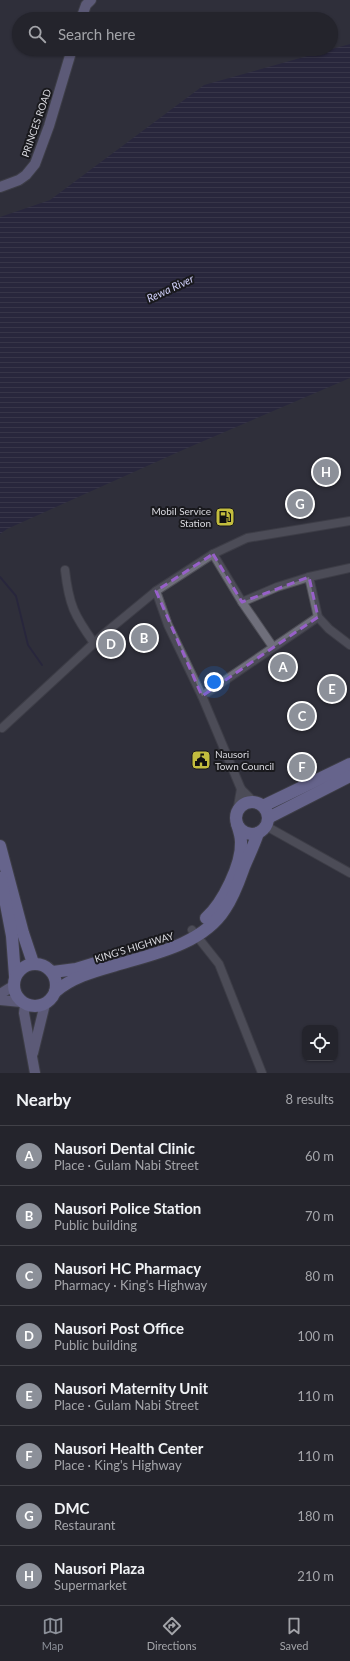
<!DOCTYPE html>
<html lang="en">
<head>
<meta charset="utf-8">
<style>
	:root { --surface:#24242c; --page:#2c2c34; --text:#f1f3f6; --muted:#a3a4a9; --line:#414148; --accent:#8c9099 }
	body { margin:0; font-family:Lato,sans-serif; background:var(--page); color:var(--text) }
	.controls { position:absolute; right:12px; bottom:12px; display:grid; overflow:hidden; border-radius:8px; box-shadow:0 1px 3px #0004 }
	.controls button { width:36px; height:36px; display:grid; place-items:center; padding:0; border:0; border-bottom:1px solid var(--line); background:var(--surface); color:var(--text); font:20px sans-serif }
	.you { position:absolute; left:214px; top:682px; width:14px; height:14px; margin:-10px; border:3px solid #fff; border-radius:50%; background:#1a73e8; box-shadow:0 0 0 6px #1a73e833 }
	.badge { display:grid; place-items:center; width:26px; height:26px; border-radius:50%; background:var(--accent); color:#fff; font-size:13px; font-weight:700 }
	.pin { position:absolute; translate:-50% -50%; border:2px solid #fff; box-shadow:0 1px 4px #0006 }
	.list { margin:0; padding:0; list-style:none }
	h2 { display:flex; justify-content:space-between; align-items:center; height:52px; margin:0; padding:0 16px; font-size:17px }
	h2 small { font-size:13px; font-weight:400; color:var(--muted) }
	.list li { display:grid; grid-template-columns:26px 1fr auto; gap:12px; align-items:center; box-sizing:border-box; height:60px; padding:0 16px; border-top:1px solid var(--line) }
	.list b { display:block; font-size:15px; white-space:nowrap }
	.list p { margin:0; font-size:13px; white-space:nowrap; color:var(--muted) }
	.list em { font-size:13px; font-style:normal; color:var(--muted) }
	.icon { flex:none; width:22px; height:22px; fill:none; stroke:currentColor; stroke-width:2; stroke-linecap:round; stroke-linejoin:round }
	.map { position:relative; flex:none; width:350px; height:1073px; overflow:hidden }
	.search { position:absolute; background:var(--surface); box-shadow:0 1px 3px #0004; left:12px; right:12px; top:12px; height:44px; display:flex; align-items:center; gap:10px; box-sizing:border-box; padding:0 14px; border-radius:22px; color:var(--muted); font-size:15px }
	.sheet { height:532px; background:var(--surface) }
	nav { display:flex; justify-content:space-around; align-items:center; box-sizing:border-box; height:56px; border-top:1px solid var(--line); background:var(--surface); font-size:11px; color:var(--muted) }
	nav a { display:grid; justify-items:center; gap:2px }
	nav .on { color:var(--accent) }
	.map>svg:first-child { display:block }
	.water { fill:url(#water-rules) }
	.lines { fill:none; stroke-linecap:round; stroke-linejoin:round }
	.stream { stroke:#201c3f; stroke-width:2 }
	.minor-casing { stroke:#4e4e56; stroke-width:10 }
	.major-casing { stroke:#4e4e56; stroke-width:12 }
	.highway-casing { stroke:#4e4e56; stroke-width:14 }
	.minor { stroke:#6f6f7b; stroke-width:8 }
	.major { stroke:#928fc1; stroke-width:10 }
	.highway { stroke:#a9a4ef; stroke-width:12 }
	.marked { fill:none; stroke:#9760c9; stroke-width:3; stroke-dasharray:8 5; stroke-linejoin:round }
	.labels { text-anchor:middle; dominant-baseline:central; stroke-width:4; stroke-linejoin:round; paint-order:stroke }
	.street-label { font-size:10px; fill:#d9d9df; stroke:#19191d }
	.poi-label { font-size:10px; fill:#d9d9df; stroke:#19191d; text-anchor:end }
	.water-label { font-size:11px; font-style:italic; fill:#cfcef7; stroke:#19191d }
</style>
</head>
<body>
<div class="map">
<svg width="350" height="1073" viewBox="0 0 350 1073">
	<defs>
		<pattern id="water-rules" width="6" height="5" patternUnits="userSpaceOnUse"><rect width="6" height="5" fill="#201c3f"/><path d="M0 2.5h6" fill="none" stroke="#403c5a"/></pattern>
	</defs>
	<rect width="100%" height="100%" fill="#30303a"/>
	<path class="water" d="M350 44V378L185 449 7 529 0 534V217L50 200 204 85Z"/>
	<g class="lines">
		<path class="stream" d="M0 577 16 596 28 645 42 665"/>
		<defs>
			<g id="minor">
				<path d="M213 554 242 602 273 647"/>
				<path d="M65 570C69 605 74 615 94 643"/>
				<path d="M309 577 318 617 329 629 350 645"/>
				<path d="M156 591 168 625 202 696 241 789 254 802"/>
				<path d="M242 602 277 587 309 577 350 568"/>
				<path d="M202 696 318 617"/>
				<path d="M2 728 105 633 156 591 213 554 247 538 350 521"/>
				<path d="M237 812 241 789"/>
				<path d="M266 826 350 873"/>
				<path d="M192 930 219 964 262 1073"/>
			</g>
			<g id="major">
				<path d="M81 19 86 5 91 0"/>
				<path d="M0 187 19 180 26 175 35 164 49 126 72 49"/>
				<path d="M0 994 13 986"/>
				<path d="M0 1000 21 1002"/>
				<path d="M25 1005 24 1013 35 1073"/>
				<path d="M33 1053 45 1004"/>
			</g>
			<g id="highway">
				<circle cx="252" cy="818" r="16"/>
				<path d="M263 806 350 764"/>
				<path d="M268 818 350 776"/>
				<path d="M0 846 23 933 33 963"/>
				<path d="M1 878 12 936 15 976"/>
				<path d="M206 918C223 903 242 864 241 842 241 836 239 830 237 824"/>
				<circle cx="35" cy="985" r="21"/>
				<path d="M53 972 76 969 102 961"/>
				<path d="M55 992C72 977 95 971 116 965 154 954 203 944 225 909 234 896 239 881 244 867 249 855 254 845 258 833"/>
			</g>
		</defs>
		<use href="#minor" class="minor-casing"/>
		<use href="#major" class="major-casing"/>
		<use href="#highway" class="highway-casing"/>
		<use href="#minor" class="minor"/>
		<use href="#major" class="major"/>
		<use href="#highway" class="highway"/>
	</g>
	<path d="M0 0H350V1073H0ZM213 554 242 602 309 577 318 617 202 696 156 591Z" fill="#30303a" fill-opacity=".55" fill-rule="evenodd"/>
	<path class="marked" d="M213 554 242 602 309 577 318 617 202 696 156 591Z"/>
	<defs>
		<symbol id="fuel-square" viewBox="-11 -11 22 22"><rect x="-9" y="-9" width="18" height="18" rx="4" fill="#c3bd3e" stroke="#19191d"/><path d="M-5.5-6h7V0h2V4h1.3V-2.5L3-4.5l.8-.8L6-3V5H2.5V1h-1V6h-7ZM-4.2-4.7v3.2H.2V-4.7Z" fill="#111"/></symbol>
		<symbol id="civic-square" viewBox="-11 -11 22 22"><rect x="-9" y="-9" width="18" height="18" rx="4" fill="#c3bd3e" stroke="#19191d"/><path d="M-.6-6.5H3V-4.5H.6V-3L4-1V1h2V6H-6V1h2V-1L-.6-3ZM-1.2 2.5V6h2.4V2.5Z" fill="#111"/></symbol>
	</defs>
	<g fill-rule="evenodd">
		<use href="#fuel-square" x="214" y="506" width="22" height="22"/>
		<use href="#civic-square" x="190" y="749" width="22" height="22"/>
	</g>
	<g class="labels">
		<g class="street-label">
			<text transform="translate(36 123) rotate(-71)">PRINCES ROAD</text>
			<text transform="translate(134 947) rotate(-17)">KING'S HIGHWAY</text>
		</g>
		<g class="poi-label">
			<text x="211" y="511">Mobil Service<tspan x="211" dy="12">Station</tspan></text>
			<text x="215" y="754" text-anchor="start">Nausori<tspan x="215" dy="12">Town Council</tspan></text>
		</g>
		<g class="water-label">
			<text transform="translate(170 288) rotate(-25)">Rewa River</text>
		</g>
	</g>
</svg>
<div class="controls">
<button><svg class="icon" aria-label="locate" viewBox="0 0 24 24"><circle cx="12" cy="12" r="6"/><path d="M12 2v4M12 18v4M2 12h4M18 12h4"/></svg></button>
</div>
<div class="you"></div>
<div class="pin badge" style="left:283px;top:667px">A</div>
<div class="pin badge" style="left:144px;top:638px">B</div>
<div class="pin badge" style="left:302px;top:716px">C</div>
<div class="pin badge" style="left:111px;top:644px">D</div>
<div class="pin badge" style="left:332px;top:689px">E</div>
<div class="pin badge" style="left:302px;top:767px">F</div>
<div class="pin badge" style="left:300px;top:504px">G</div>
<div class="pin badge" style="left:326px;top:472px">H</div>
<div class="search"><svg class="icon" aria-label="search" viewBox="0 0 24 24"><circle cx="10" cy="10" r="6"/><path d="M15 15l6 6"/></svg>Search here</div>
</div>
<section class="sheet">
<h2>Nearby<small>8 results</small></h2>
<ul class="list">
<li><span class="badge">A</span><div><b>Nausori Dental Clinic</b><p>Place · Gulam Nabi Street</p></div><em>60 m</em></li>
<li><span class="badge">B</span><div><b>Nausori Police Station</b><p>Public building</p></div><em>70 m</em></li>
<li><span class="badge">C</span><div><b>Nausori HC Pharmacy</b><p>Pharmacy · King's Highway</p></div><em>80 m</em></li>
<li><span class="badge">D</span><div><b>Nausori Post Office</b><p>Public building</p></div><em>100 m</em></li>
<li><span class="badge">E</span><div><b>Nausori Maternity Unit</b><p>Place · Gulam Nabi Street</p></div><em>110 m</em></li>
<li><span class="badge">F</span><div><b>Nausori Health Center</b><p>Place · King's Highway</p></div><em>110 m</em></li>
<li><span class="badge">G</span><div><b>DMC</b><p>Restaurant</p></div><em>180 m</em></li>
<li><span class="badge">H</span><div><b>Nausori Plaza</b><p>Supermarket</p></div><em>210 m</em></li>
</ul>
</section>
<nav>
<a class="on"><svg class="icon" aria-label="map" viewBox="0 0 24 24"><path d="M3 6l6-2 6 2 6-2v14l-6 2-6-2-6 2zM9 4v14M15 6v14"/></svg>Map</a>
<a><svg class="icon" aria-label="directions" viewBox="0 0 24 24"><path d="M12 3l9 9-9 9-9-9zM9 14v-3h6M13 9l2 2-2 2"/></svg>Directions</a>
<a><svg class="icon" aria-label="saved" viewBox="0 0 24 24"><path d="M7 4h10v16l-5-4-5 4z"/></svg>Saved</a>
</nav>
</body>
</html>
